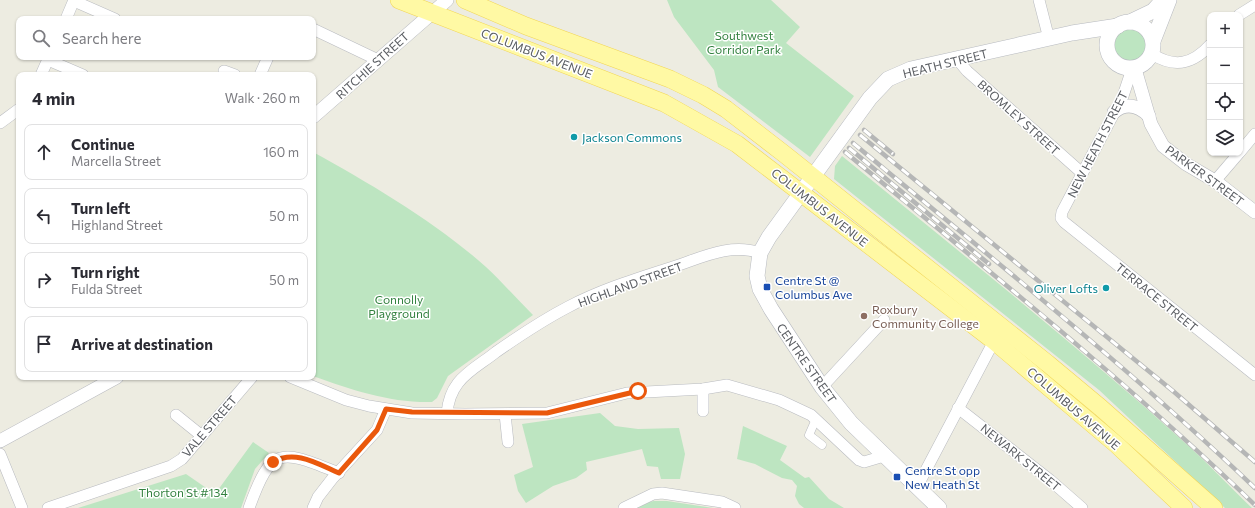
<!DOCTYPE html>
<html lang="en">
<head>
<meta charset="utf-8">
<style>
	:root { --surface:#fff; --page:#f2f2f3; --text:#2b2b33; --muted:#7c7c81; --line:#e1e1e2 }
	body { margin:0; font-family:Commissioner,sans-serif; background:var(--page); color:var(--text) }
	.controls { position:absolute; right:12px; top:12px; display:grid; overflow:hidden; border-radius:8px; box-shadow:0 1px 3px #0004 }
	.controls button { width:36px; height:36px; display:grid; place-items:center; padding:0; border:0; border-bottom:1px solid var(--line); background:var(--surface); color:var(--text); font:20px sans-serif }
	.stop { position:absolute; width:12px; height:12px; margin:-9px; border:3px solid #ea580c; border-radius:50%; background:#fff }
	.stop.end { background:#ea580c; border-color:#fff; box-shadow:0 1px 4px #0008 }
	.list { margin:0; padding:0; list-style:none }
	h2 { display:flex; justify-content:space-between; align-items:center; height:52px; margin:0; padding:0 16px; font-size:17px }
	h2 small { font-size:13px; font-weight:400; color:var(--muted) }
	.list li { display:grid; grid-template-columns:26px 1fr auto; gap:12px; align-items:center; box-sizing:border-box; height:56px; margin:0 8px 8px; padding:0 8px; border:1px solid var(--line); border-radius:8px }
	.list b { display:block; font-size:15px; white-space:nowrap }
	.list p { margin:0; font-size:13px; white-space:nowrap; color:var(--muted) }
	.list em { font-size:13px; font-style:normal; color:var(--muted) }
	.icon { flex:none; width:22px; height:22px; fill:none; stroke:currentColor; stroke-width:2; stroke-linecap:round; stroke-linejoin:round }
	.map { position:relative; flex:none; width:1255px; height:508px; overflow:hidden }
	.search { position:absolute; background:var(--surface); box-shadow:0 1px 3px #0004; left:16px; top:16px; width:300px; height:44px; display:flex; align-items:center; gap:10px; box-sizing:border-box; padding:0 14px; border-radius:8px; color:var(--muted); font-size:15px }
	.panel { position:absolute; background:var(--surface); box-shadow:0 1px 3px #0004; left:16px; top:72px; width:300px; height:308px; border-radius:8px }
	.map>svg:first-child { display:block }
	.green { fill:#bde5c1 }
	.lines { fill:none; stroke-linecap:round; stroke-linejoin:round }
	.pedestrian-casing { stroke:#b9bbc0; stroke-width:9 }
	.minor-casing { stroke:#b9bbc0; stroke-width:12 }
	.tertiary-casing { stroke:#b9bbc0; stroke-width:14 }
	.secondary-casing { stroke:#b7bac0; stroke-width:16 }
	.primary-casing { stroke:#f2d655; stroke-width:18 }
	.pedestrian { stroke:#fff; stroke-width:8 }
	.minor { stroke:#fff; stroke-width:11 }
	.tertiary { stroke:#fff; stroke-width:13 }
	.secondary { stroke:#fff; stroke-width:15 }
	.primary { stroke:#fff9a4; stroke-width:17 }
	.rail-casing { stroke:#b5b6b6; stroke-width:4.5 }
	.rail { stroke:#fff; stroke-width:3; stroke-dasharray:9; stroke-linecap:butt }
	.route { stroke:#ea580c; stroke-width:5 }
	.culture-dot { fill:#0f9aa8; stroke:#fff; stroke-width:1.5 }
	.transit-dot { fill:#1a4fb4; stroke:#fff; stroke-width:1.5 }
	.education-dot { fill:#8d6e63; stroke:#fff; stroke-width:1.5 }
	.labels { text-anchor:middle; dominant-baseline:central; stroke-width:3; stroke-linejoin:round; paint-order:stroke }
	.park-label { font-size:12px; fill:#32813f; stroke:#fff }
	.street-label { font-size:12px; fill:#5a5d62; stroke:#fff }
	.culture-label { font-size:12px; fill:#0d838f; stroke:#fff; text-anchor:start }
	.transit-label { font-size:12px; fill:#164399; stroke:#fff; text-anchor:start }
	.education-label { font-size:12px; fill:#785e54; stroke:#fff; text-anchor:start }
</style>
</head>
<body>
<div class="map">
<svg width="1255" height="508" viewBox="0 0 1255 508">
	<rect width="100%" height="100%" fill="#edece1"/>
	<g class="green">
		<path d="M667 0H771L800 27 786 43 854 96 810 157 718 87 714 70 674 17Z"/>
		<circle cx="1130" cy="44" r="19"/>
		<path d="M313 152C371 184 437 223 486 267 502 282 517 299 533 315L448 376 437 398 432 402C390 403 352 390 313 376Z"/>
		<path d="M842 156C957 250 1073 342 1183 441 1207 462 1229 486 1252 508H1225L1099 390 834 179 835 166Z"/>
		<path d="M600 413 615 426 638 429 679 428 685 454 680 479H661L658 467 647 466 642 449 586 462 587 470 576 478 553 486 526 503 518 491 514 475 533 467 522 424Z"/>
		<path d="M743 426 787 446 780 460 805 478 809 477 829 499 844 508H804L799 504 795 496 797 486 792 480 782 478 755 464 737 459Z"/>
		<path d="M253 442 269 453 255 469 241 508H78L186 474 215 494Z"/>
		<path d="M654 501H667L713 508H634L642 503Z"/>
	</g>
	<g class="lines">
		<defs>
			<path id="pedestrian" d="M816 419 809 435 822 445"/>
			<g id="minor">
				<path d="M1039 0 1049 39"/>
				<path d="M74 1 115 19"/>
				<path d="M1239 15 1255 5"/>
				<path d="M66 19 74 0"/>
				<path d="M313 29 378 60"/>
				<path d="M1152 54C1174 68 1192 65 1210 45"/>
				<path d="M957 59 967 71 1082 173"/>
				<path d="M48 60 83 75"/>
				<path d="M1132 69 1123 96 1062 212 1061 218 1064 222 1255 375"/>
				<path d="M224 71 235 75"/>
				<path d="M41 75 49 57"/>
				<path d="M260 75 268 57"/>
				<path d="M0 123 19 109"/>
				<path d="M1240 152 1255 134"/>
				<path d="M1215 181 1239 153"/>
				<path d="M290 377 346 400 369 406 412 413 465 414 547 413 627 393 703 389 727 385 779 400 811 415 859 460 864 462 884 456"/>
				<path d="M822 387 884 320"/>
				<path d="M703 389V411"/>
				<path d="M958 408 1050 480 1082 508"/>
				<path d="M447 413C448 402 451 392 458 383 468 370 484 362 496 352 519 336 543 320 568 307 602 289 639 278 676 266 703 257 731 243 760 253"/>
				<path d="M505 414 508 442"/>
				<path d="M176 415 202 436"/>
				<path d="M0 454 22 508"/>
				<path d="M917 487 994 341"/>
				<path d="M48 508 171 466 182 459 252 377"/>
				<path d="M249 508C272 444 281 450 339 473"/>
				<path d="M313 508 318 497 332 479 377 430 386 409"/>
				<path d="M624 508 653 494 662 493 722 502 735 508"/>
			</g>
			<g id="tertiary">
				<path d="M1135 69 1151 124 1163 146 1186 164 1215 181 1255 212"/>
				<path d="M1114 112C1126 102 1138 105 1149 116"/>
				<path d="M313 117 447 0"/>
				<path d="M0 441 117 377"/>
			</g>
			<g id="secondary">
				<path d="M1130 22 1153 11 1163 0"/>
				<circle cx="1130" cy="45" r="23"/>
				<path d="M1153 41 1169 0"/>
				<path d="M939 508 851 423 822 387 771 309 760 289 757 276 760 253 769 237 870 98 888 79 911 69 1072 33 1118 26"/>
			</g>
			<g id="primary">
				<path d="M399 0 664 103 737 144 994 341 1117 445 1184 508"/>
				<path d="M465 0 526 26 670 79 703 95 726 109 783 153 1047 363 1101 408 1214 508"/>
			</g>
		</defs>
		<use href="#pedestrian" class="pedestrian-casing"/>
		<use href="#minor" class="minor-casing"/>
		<use href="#tertiary" class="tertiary-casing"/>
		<use href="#secondary" class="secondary-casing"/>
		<use href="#primary" class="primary-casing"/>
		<use href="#pedestrian" class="pedestrian"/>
		<use href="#minor" class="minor"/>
		<use href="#tertiary" class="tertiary"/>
		<use href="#secondary" class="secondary"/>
		<use href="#primary" class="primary"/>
		<defs>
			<g id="rail">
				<path d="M864 130 893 154"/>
				<path d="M860 135 1173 391 1255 462"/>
				<path d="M853 143C989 256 1127 366 1255 488"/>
				<path d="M849 148 989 264"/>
				<path d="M845 152C984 267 1125 380 1255 505"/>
			</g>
		</defs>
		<use href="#rail" class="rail-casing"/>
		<use href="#rail" class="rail"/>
	</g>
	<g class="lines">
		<path class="route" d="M273 462C295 449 318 464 339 473L377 430 386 409 412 412 547 413 638 391"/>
	</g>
	<g class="culture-dot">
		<circle cx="574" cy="137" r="4"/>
		<circle cx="1106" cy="288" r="4"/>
	</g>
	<g class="transit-dot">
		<rect x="763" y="283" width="8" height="8" rx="2"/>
		<rect x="893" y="473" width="8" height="8" rx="2"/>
	</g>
	<circle class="education-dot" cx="864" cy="316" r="4"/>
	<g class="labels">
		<g class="park-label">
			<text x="744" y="35">Southwest<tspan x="744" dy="14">Corridor Park</tspan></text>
			<text x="399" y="299">Connolly<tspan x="399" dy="14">Playground</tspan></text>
			<text x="183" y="492">Thorton St #134</text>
		</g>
		<g class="street-label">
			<text transform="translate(537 53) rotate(21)">COLUMBUS AVENUE</text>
			<text transform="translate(945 63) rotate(-14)">HEATH STREET</text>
			<text transform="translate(372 65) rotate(-42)">RITCHIE STREET</text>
			<text transform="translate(1019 117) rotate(42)">BROMLEY STREET</text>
			<text transform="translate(1097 144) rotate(-63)">NEW HEATH STREET</text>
			<text transform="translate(1205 175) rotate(36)">PARKER STREET</text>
			<text transform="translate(820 207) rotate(38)">COLUMBUS AVENUE</text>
			<text transform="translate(630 284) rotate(-20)">HIGHLAND STREET</text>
			<text transform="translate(1157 297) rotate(39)">TERRACE STREET</text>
			<text transform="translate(807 363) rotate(55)">CENTRE STREET</text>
			<text transform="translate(1074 408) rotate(41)">COLUMBUS AVENUE</text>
			<text transform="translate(209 426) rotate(-49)">VALE STREET</text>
			<text transform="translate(1021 457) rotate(39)">NEWARK STREET</text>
		</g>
		<g class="culture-label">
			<text x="582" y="137">Jackson Commons</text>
			<text x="1098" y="288" text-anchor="end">Oliver Lofts</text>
		</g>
		<g class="transit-label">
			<text x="775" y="280">Centre St @<tspan x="775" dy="14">Columbus Ave</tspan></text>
			<text x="905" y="470">Centre St opp<tspan x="905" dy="14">New Heath St</tspan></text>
		</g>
		<g class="education-label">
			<text x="872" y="309">Roxbury<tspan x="872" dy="14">Community College</tspan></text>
		</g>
	</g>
</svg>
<div class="controls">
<button>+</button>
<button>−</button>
<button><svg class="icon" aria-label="locate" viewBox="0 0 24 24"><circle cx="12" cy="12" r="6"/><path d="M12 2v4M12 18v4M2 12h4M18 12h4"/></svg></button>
<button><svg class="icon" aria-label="layers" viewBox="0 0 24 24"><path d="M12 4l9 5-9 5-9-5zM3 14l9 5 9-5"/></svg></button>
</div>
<div class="stop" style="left:638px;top:391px"></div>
<div class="stop end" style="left:273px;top:462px"></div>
<div class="search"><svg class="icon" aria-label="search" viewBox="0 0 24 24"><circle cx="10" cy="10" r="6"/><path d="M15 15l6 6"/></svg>Search here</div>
<section class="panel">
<h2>4 min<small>Walk · 260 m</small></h2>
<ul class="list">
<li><svg class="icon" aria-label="ahead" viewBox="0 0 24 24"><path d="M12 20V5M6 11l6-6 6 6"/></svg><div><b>Continue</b><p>Marcella Street</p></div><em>160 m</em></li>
<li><svg class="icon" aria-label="left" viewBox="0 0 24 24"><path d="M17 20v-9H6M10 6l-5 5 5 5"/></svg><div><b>Turn left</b><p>Highland Street</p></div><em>50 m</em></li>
<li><svg class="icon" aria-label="right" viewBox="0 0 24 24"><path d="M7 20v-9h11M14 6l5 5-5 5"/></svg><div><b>Turn right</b><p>Fulda Street</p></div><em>50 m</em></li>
<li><svg class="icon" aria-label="arrive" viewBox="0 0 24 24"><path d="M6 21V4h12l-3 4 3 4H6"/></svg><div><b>Arrive at destination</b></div></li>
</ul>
</section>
</div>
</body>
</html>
